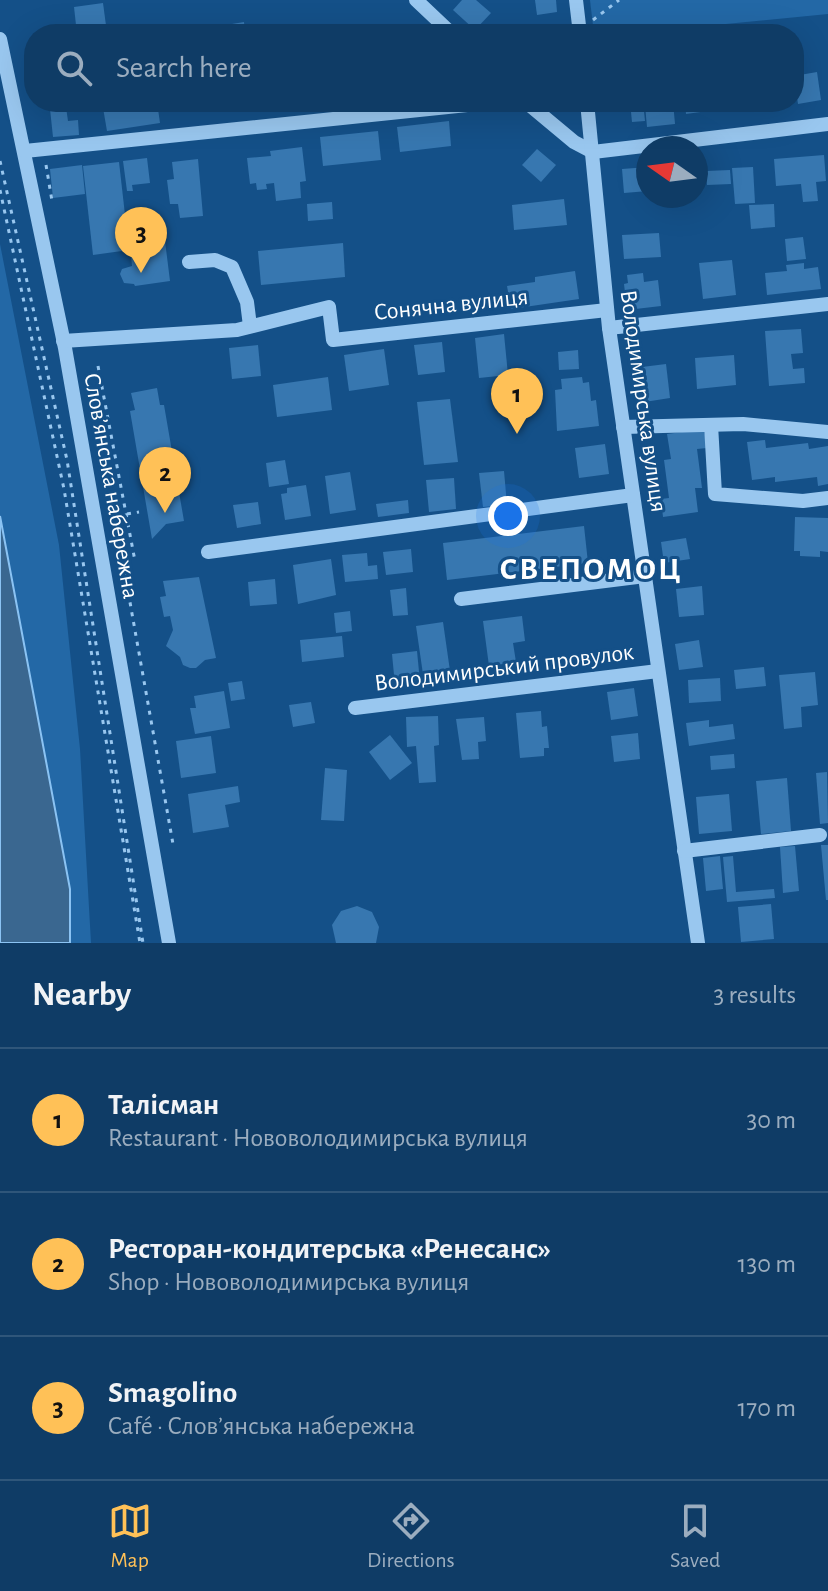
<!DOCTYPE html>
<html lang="en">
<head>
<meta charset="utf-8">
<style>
	:root { --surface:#0f3c66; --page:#18436c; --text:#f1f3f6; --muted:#9badbf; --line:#2f567a; --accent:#ffc157 }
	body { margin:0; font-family:"Alegreya Sans",sans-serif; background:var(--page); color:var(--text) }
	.compass { position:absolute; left:636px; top:136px; width:72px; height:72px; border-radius:50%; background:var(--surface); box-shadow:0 8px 32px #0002; rotate:284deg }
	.you { position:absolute; left:508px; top:516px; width:28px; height:28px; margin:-20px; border:6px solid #fff; border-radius:50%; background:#1a73e8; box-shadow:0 0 0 12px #1a73e833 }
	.badge { display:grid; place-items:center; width:52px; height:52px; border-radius:50%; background:var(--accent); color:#111; font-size:26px; font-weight:700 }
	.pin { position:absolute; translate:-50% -66px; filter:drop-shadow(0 2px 4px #0008) }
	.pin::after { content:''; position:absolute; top:42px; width:28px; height:24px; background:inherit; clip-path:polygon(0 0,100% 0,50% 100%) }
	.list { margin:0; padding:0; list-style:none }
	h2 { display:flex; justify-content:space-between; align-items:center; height:104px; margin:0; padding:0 32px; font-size:34px }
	h2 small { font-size:26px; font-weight:400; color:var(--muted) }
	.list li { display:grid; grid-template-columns:52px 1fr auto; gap:24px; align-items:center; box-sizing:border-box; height:144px; padding:0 32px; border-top:2px solid var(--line) }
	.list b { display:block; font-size:30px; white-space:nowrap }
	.list p { margin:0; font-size:26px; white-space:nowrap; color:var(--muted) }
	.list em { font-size:26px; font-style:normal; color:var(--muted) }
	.icon { flex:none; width:44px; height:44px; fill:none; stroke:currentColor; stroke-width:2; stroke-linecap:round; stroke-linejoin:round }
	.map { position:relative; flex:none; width:828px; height:943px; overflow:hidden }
	.search { position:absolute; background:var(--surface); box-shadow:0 8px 32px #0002; left:24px; right:24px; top:24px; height:88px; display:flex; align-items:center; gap:20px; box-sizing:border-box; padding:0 28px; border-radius:32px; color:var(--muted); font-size:30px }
	.sheet { height:536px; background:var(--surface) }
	nav { display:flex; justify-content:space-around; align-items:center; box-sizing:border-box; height:112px; border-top:2px solid var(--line); background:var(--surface); font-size:22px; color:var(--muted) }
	nav a { display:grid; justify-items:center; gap:4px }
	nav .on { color:var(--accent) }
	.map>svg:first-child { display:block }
	.green { fill:#2368a6 }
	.water { fill:#3a6790; stroke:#8bc3f3; stroke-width:2 }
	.building { fill:#3777b0 }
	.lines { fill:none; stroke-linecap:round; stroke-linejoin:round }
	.path { stroke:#99c7ef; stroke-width:3; stroke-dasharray:4 6; stroke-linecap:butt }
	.minor { stroke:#99c7ef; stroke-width:14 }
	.labels { text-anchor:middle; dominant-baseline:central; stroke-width:6; stroke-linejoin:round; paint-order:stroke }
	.street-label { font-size:24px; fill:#fff; stroke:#145088 }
	.district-label { font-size:32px; font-weight:bold; letter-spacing:2px; fill:#fff; stroke:#145088 }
</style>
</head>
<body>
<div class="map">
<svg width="828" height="943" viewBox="0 0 828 943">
	<rect width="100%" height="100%" fill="#145088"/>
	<g class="green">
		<path d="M590 0H828V14L624 34H594Z"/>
		<path d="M0 244 59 545 80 749 91 943H70V889L0 516Z"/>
	</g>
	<path class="water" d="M0 516 70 889V943H0Z"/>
	<g class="building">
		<path d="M462 0H476L491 13 475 30 453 10Z"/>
		<path d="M535 0H556L557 12 537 15Z"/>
		<path d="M103 3 107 33 77 34 74 7Z"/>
		<path d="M244 22 245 34H227L226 25Z"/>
		<path d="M817 72 821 100 798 104 794 76Z"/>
		<path d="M45 102H77V106L66 107 68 121 78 120 79 135 53 137 50 109H46Z"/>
		<path d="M102 102H157L160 123 107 131Z"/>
		<path d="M190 102H218L219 108 191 111Z"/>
		<path d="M630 102H643L645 121 632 122Z"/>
		<path d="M673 102 675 124 647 127 645 105Z"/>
		<path d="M685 102H714L715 110 686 114Z"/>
		<path d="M717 102H742L743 107 718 110Z"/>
		<path d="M449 121 451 146 400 152 397 127Z"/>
		<path d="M378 131 381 160 323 166 320 137Z"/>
		<path d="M302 147 306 181 300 182 301 198 276 201 274 183 266 184 267 189 257 190 256 183 250 184 247 158 271 156 270 151Z"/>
		<path d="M537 149 556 165 541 182 522 165Z"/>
		<path d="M824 155 826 181 816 182 818 201 803 202 801 184 776 186 774 159Z"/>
		<path d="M147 158 150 183 132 185 133 191H127L123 161Z"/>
		<path d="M198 159 203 216 180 218 178 204H170L167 180 174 179 172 162Z"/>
		<path d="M119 162 129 250 93 255 83 166Z"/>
		<path d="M82 165 85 194 53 198 50 169Z"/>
		<path d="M648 167V191L624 193 622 169Z"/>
		<path d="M753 167 755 203 735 204 732 168Z"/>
		<path d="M730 170 731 184 707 185 706 171Z"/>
		<path d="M564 199 567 225 514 230 512 205Z"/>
		<path d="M332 202 333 219 308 221 307 204Z"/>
		<path d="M774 204 775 227 751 229 749 205Z"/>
		<path d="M659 233 661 257 624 259 622 235Z"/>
		<path d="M803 237 806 259 787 261 785 239Z"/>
		<path d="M165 241 170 281 135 286 134 284 124 283 120 274 122 269 132 266 130 245Z"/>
		<path d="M343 243 345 277 261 285 258 251Z"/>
		<path d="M732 260 736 295 703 299 699 263Z"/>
		<path d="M804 263V269L818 267 821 289 767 295 765 273 787 271 786 265Z"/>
		<path d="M575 271 579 299 511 309 507 286 535 282V277Z"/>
		<path d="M643 273 644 282 658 280 661 306 627 310 624 284 628 283 627 275Z"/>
		<path d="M801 329 803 353 791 354 793 369 804 368 805 383 769 386 765 331Z"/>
		<path d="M504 334 508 375 479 378 475 338Z"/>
		<path d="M442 342 445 372 418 375 414 345Z"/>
		<path d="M258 345 261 376 232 379 229 348Z"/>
		<path d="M384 349 389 385 349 391 344 355Z"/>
		<path d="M578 350 579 369 559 370 558 352Z"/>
		<path d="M734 355 736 385 697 389 695 358Z"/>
		<path d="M666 364 670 398 638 403 634 368Z"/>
		<path d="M328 377 332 410 277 417 273 385Z"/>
		<path d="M582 377 583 383 589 382 591 401 596 400 599 426 557 431 555 390 562 389 561 379Z"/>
		<path d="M157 388 160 405H164L184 521 166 524 152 539 130 411 135 410 131 393Z"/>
		<path d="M450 399 458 462 424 465 417 402Z"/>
		<path d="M704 429 707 448 697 449 702 488H695L698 512 663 517 661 499 669 498 664 460 671 459 667 434Z"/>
		<path d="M765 440 766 448 808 443 809 449 828 446V484L818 486 817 477 775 482V477L752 480 747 442Z"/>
		<path d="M605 444 609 474 579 478 575 448Z"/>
		<path d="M285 460 289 484 269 487 266 463Z"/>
		<path d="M504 471 507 505 483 507 479 473Z"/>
		<path d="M350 472 356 510 330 514 325 476Z"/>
		<path d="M454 478 456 509 429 512 426 480Z"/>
		<path d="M306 485 311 516 285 520 281 494 287 493V488Z"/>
		<path d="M408 500 409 513 378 517 376 504Z"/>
		<path d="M258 502 261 524 237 528 233 505Z"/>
		<path d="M795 517 828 518V552L820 551V557L800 556V551H794Z"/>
		<path d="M584 526 588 563 447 580 443 543Z"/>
		<path d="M686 538 690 559 664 563 661 542Z"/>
		<path d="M411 549 413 572 386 575 383 552Z"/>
		<path d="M367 553 368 566 377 565 378 579 345 582 342 555Z"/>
		<path d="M331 559 336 595 298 604 293 565Z"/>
		<path d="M199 577 216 658 205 660 196 668H190L183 665 180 657 166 646 173 630 170 616 164 617 160 597 166 596 163 581Z"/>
		<path d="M275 579 277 604 250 606 248 582Z"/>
		<path d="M702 586 704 615 679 617 676 589Z"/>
		<path d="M406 588 408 615 393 616 390 590Z"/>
		<path d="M350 611 352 631 336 633 334 613Z"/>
		<path d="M522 616 525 641 513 643 516 662 489 666 483 621Z"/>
		<path d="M443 622 451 678 424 681 416 626Z"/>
		<path d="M342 636 344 657 302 662 300 640Z"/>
		<path d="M699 640 703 667 679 670 675 644Z"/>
		<path d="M417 651 420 682 395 685 392 654Z"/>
		<path d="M764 667 766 686 736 689 734 670Z"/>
		<path d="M815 672 818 705 801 707 802 727 784 729 779 675Z"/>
		<path d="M720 678 721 701 689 703 688 680Z"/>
		<path d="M242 681 245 699 231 701 228 683Z"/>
		<path d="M634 688 638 716 611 720 607 692Z"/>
		<path d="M224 691 230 728 195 734 190 708H196L194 696Z"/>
		<path d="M311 702 315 723 293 727 289 705Z"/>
		<path d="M541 711 542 727 547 726 549 748H544V756L520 758 516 713Z"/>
		<path d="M438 716 439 745 434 746 436 782 419 783 416 746 407 747 406 717Z"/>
		<path d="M484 717 486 741 478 742 479 759 462 760 456 719Z"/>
		<path d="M709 720V727L733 724 735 739 689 746 686 723Z"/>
		<path d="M638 733 640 759 614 762 611 736Z"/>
		<path d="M390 735 412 763 390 780 369 752Z"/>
		<path d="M211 736 216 773 181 778 176 741Z"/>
		<path d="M734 754 735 768 711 770 710 756Z"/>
		<path d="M325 768 347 770 344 821 321 820Z"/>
		<path d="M827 772 828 823 820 824 816 773Z"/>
		<path d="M787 778 791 831 761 834 756 781Z"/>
		<path d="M238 786 240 802 225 805 229 827 193 833 188 794Z"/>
		<path d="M729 794 732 831 699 834 696 797Z"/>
		<path d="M821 845H828V900H826Z"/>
		<path d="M795 846 799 891 783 893 780 847Z"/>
		<path d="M720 856 723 889 706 891 703 858Z"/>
		<path d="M733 856 736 892 774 889 775 898 727 902 723 857Z"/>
		<path d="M771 904 774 939 741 942 738 907Z"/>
		<path d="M357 906 372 912 379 927 376 943H336L332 925 341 911Z"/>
	</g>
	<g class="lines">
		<g class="path">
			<path d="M593 20 619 0"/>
			<path d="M0 161 67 460 143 943"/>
			<path d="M46 165 52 201"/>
			<path d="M0 190 64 489 140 943"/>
			<path d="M98 366 135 561"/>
			<path d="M127 514 139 512"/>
			<path d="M123 563 173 844"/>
		</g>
		<g class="minor">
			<path d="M416 0 452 34"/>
			<path d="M576 0 580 34"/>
			<path d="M0 39 65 348 169 943"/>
			<path d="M526 102 574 142 593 152 828 124"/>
			<path d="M587 102 609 328 698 943"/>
			<path d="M25 151 496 102"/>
			<path d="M189 262 215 260 232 267 247 302 250 326"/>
			<path d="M609 328 828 304"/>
			<path d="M63 341 237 330 329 307 333 340 607 310"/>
			<path d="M711 425 715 494 803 501 828 498"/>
			<path d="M623 427 743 424 828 432"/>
			<path d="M208 552 633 495"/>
			<path d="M461 599 645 576"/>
			<path d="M355 708 658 671"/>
			<path d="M684 851 820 835"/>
		</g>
	</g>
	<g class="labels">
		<g class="street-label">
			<text transform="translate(451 305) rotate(-6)">Сонячна вулиця</text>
			<text transform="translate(643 401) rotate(82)">Володимирська вулиця</text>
			<text transform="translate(111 486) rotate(80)">Словʼянська набережна</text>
			<text transform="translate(504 668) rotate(-7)">Володимирський провулок</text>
		</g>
		<g class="district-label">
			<text x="591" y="569">СВЕПОМОЦ</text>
		</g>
	</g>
</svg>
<svg class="compass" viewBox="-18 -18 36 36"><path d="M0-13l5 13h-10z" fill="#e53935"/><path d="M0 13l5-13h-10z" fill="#9badbf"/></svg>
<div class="you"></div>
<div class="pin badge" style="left:517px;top:434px">1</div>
<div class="pin badge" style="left:165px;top:513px">2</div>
<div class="pin badge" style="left:141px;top:273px">3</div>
<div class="search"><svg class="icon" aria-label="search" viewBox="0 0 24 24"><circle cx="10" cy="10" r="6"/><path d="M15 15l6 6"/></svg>Search here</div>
</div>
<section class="sheet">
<h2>Nearby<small>3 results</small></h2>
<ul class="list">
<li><span class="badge">1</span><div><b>Талісман</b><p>Restaurant · Нововолодимирська вулиця</p></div><em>30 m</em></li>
<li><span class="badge">2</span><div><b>Ресторан-кондитерська «Ренесанс»</b><p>Shop · Нововолодимирська вулиця</p></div><em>130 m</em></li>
<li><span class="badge">3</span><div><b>Smagolino</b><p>Café · Словʼянська набережна</p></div><em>170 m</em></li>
</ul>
</section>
<nav>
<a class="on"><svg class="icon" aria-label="map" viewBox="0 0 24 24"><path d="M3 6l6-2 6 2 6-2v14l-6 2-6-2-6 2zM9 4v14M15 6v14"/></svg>Map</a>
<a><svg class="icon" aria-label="directions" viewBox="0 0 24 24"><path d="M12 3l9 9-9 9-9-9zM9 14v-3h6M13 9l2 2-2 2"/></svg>Directions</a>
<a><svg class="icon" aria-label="saved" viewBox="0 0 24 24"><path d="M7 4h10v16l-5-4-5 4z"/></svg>Saved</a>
</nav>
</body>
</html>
